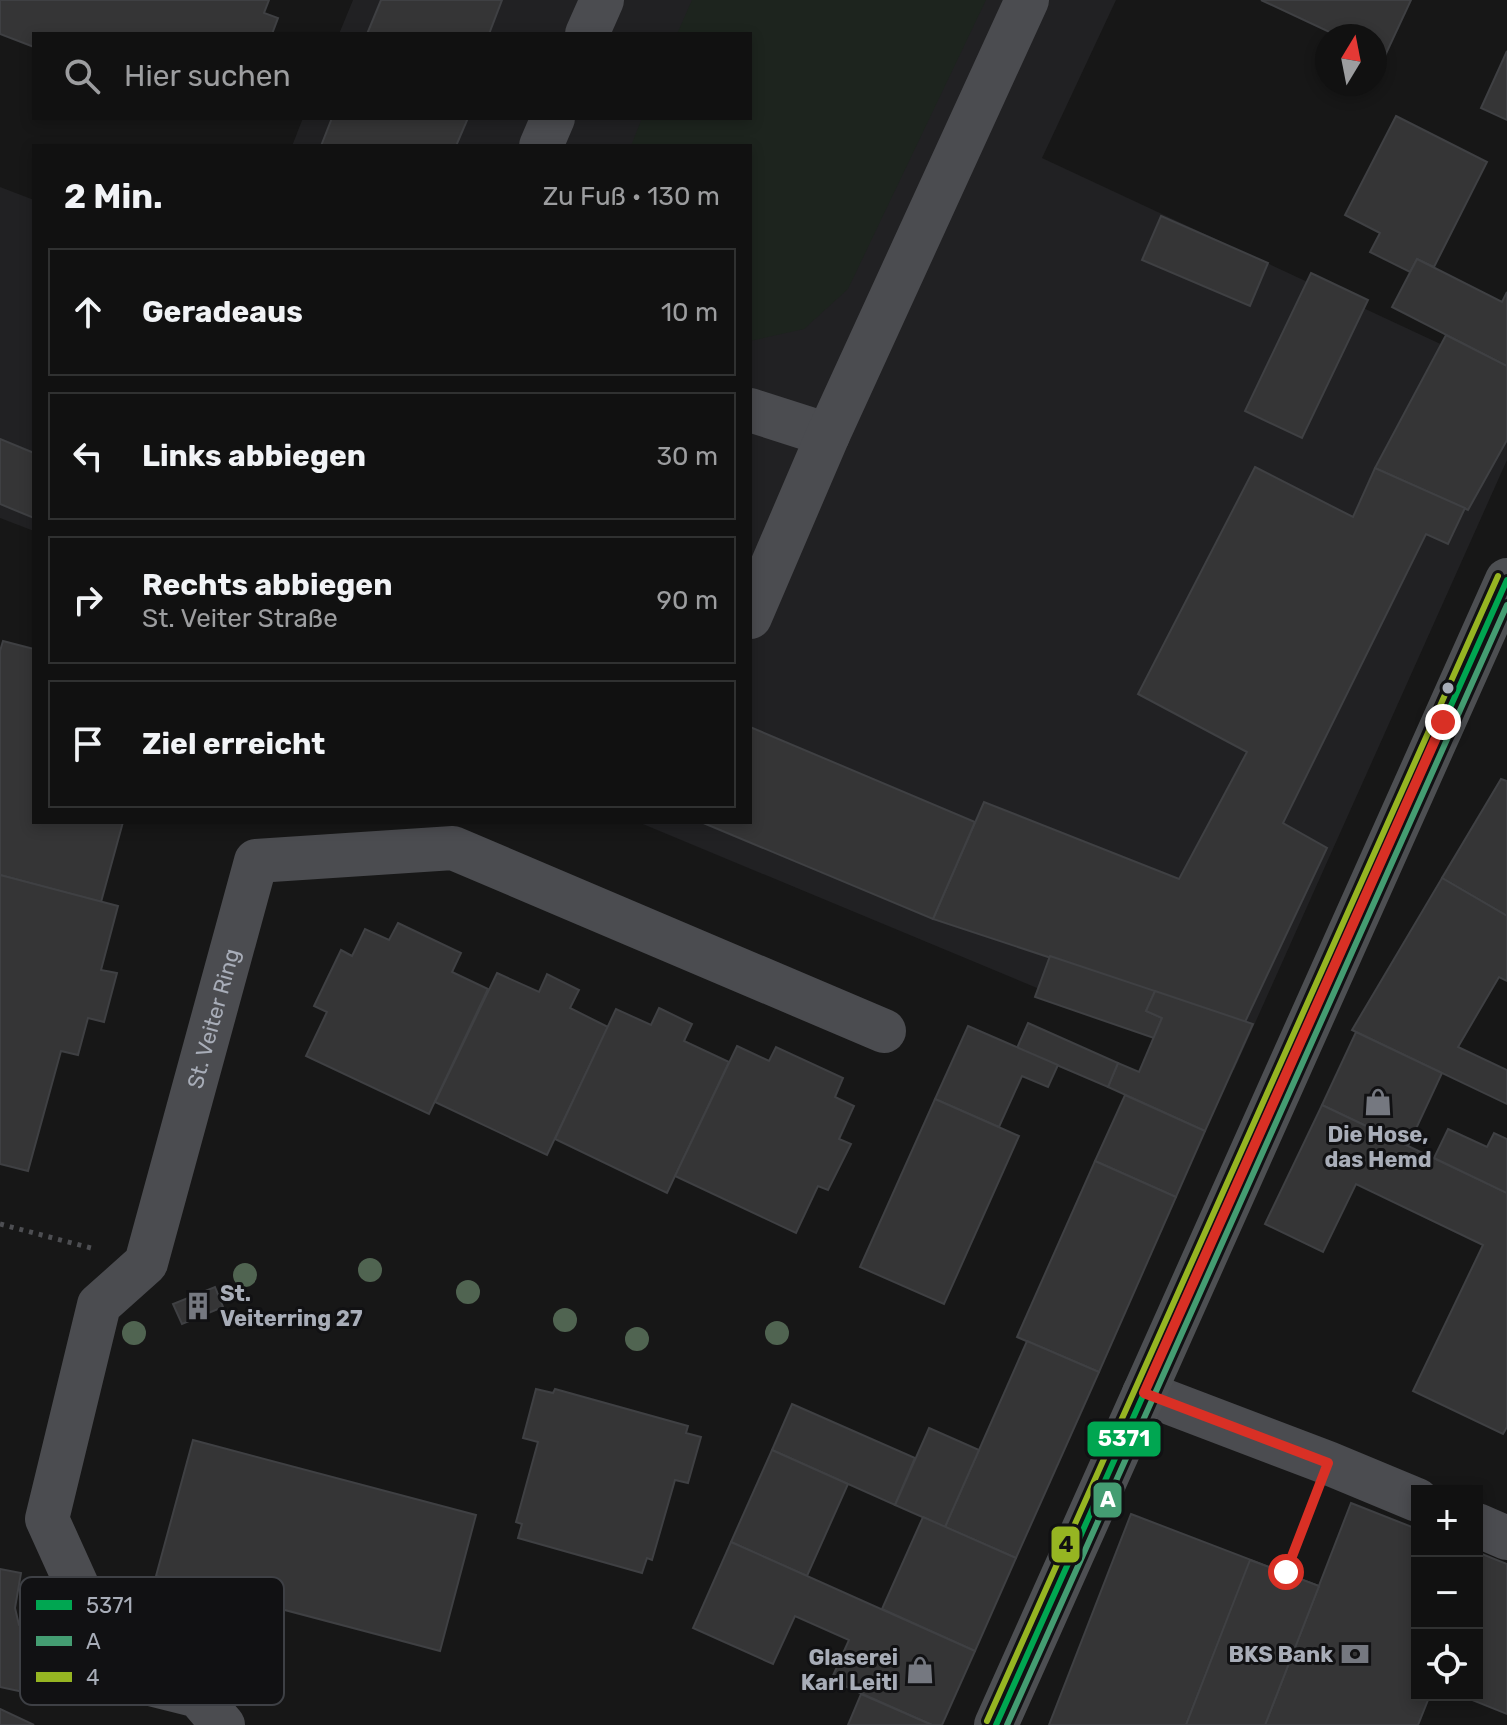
<!DOCTYPE html>
<html lang="de">
<head>
<meta charset="utf-8">
<style>
	:root { --surface:#111; --page:#1e1f1f; --text:#f1f3f6; --muted:#9c9d9f; --line:#303131 }
	body { margin:0; font-family:Rubik,sans-serif; background:var(--page); color:var(--text) }
	.controls { position:absolute; right:24px; bottom:24px; display:grid; overflow:hidden; border-radius:0px; box-shadow:0 4px 12px #0003 }
	.controls button { width:72px; height:72px; display:grid; place-items:center; padding:0; border:0; border-bottom:2px solid var(--line); background:var(--surface); color:var(--text); font:40px sans-serif }
	.compass { position:absolute; left:1315px; top:24px; width:72px; height:72px; border-radius:50%; background:var(--surface); box-shadow:0 4px 12px #0003; rotate:10deg }
	.stop { position:absolute; width:24px; height:24px; margin:-18px; border:6px solid #d93025; border-radius:50%; background:#fff }
	.stop.end { background:#d93025; border-color:#fff; box-shadow:0 2px 8px #0008 }
	.list { margin:0; padding:0; list-style:none }
	h2 { display:flex; justify-content:space-between; align-items:center; height:104px; margin:0; padding:0 32px; font-size:34px }
	h2 small { font-size:26px; font-weight:400; color:var(--muted) }
	.list li { display:grid; grid-template-columns:52px 1fr auto; gap:24px; align-items:center; box-sizing:border-box; height:128px; margin:0 16px 16px; padding:0 16px; border:2px solid var(--line); border-radius:0px }
	.list b { display:block; font-size:30px; white-space:nowrap }
	.list p { margin:0; font-size:26px; white-space:nowrap; color:var(--muted) }
	.list em { font-size:26px; font-style:normal; color:var(--muted) }
	.icon { flex:none; width:44px; height:44px; fill:none; stroke:currentColor; stroke-width:2; stroke-linecap:round; stroke-linejoin:round }
	.map { position:relative; flex:none; width:1507px; height:1725px; overflow:hidden }
	.search { position:absolute; background:var(--surface); box-shadow:0 4px 12px #0003; left:32px; top:32px; width:720px; height:88px; display:flex; align-items:center; gap:20px; box-sizing:border-box; padding:0 28px; border-radius:0px; color:var(--muted); font-size:30px }
	.panel { position:absolute; background:var(--surface); box-shadow:0 4px 12px #0003; left:32px; top:144px; width:720px; height:680px; border-radius:0px }
	.map>svg:first-child { display:block }
	.built { fill:#212123 }
	.green { fill:#1d241e }
	.building { fill:#353536; stroke:#3f4043; stroke-width:2 }
	.lines { fill:none; stroke-linecap:round; stroke-linejoin:round }
	.path { stroke:#4d4e52; stroke-width:5; stroke-dasharray:4 6; stroke-linecap:butt }
	.minor { stroke:#4b4c50; stroke-width:44 }
	.major { stroke:#4d4f52; stroke-width:44 }
	.bus-1-casing { stroke:#111113; stroke-width:12 }
	.bus-2-casing { stroke:#111113; stroke-width:12 }
	.bus-3-casing { stroke:#111113; stroke-width:12 }
	.bus-1 { stroke:#00a651; stroke-width:6 }
	.bus-2 { stroke:#449d72; stroke-width:6 }
	.bus-3 { stroke:#96b522; stroke-width:6 }
	.tree { fill:#506451 }
	.route { stroke:#d93025; stroke-width:10 }
	.bus-dot { fill:#a8adb8; stroke:#111113; stroke-width:3 }
	.labels { text-anchor:middle; dominant-baseline:central; stroke-width:6; stroke-linejoin:round; paint-order:stroke }
	.street-label { font-size:22px; fill:#a8adb8; stroke:#111113 }
	.poi-label { font-size:22px; font-weight:bold; fill:#a8adb8; stroke:#111113; text-anchor:end }
	.key { fill:#111113; stroke:#3e4045; stroke-width:2 }
	.key-label { font-size:22px; fill:#a8adb8 }
	.line-badge { stroke:#111113; stroke-width:3 }
	.badge-label { font-size:22px; text-anchor:middle; font-weight:bold; fill:#fff }
	.pale-badge-label { font-size:22px; text-anchor:middle; font-weight:bold; fill:#111 }
</style>
</head>
<body>
<div class="map">
<svg width="1507" height="1725" viewBox="0 0 1507 1725">
	<rect width="100%" height="100%" fill="#171717"/>
	<g class="built">
		<path d="M353 0H1116L1042 158 1507 375V460L1234 1070 638 822H750V146H292L303 118H750V34H339Z"/>
		<path d="M0 187 34 200V531L0 518Z"/>
	</g>
	<path class="green" d="M692 0H986L848 289 804 329 750 341V146H631L642 118H750V34H677Z"/>
	<g class="building">
		<path d="M0 0H269L264 13 278 18 272 34H34V47L0 34Z"/>
		<path d="M381 0H502L489 34H367Z"/>
		<path d="M1261 0H1411L1384 58 1375 54V36H1338Z"/>
		<path d="M1507 51V120L1481 108Z"/>
		<path d="M1396 116 1487 162 1434 267 1417 259 1410 272 1370 252 1380 233 1345 215Z"/>
		<path d="M332 118H468L456 146H321Z"/>
		<path d="M1161 216 1268 263 1250 306 1142 260Z"/>
		<path d="M1417 259 1502 302 1507 292V366L1392 307Z"/>
		<path d="M1311 273 1368 300 1302 438 1245 411Z"/>
		<path d="M1446 335 1507 366V440L1468 510 1375 468Z"/>
		<path d="M0 439 34 453V518L0 504Z"/>
		<path d="M1255 467 1353 517 1375 468 1465 508 1448 544 1426 534 1283 823 1327 848 1245 1022 933 919 984 802 1179 879 1247 752 1138 694Z"/>
		<path d="M3 641 34 649V822H123L101 902 0 875V651Z"/>
		<path d="M750 727 975 822 933 919 701 822H750Z"/>
		<path d="M1501 779 1507 781V916L1442 878Z"/>
		<path d="M0 875 118 906 101 970 117 973 104 1022 88 1018 78 1055 61 1051 28 1171 0 1164Z"/>
		<path d="M1442 878 1507 916V981L1499 977 1458 1047 1507 1070V1104L1352 1030Z"/>
		<path d="M398 923 461 953 452 972 488 989 429 1114 306 1056 327 1012 314 1006 341 950 352 956 365 929 389 940Z"/>
		<path d="M1050 956 1155 991 1146 1011 1162 1018 1154 1038 1035 997Z"/>
		<path d="M497 973 539 992 547 974 579 990 570 1008 608 1027 547 1155 435 1102Z"/>
		<path d="M1155 991 1253 1024 1205 1131 1108 1087 1118 1063 1139 1072 1162 1018 1146 1011Z"/>
		<path d="M659 1008 692 1024 684 1041 729 1062 667 1193 555 1139 616 1009 651 1025Z"/>
		<path d="M1028 1023 1118 1063 1108 1087 1017 1048Z"/>
		<path d="M968 1026 1058 1065 1048 1087 1022 1076 999 1127 935 1099Z"/>
		<path d="M1356 1032 1442 1073 1408 1146 1322 1105Z"/>
		<path d="M737 1046 769 1061 776 1047 843 1078 835 1097 854 1106 839 1139 851 1144 828 1190 818 1186 796 1233 675 1176Z"/>
		<path d="M1125 1095 1205 1131 1176 1197 1095 1161Z"/>
		<path d="M935 1099 1019 1136 944 1304 860 1267Z"/>
		<path d="M1322 1105 1507 1193V1427L1503 1434 1413 1391 1483 1245 1356 1184 1323 1252 1265 1224Z"/>
		<path d="M1448 1129 1487 1147 1494 1133 1507 1139V1193L1434 1158Z"/>
		<path d="M1095 1161 1176 1197 1099 1372 1017 1337Z"/>
		<path d="M215 1287 223 1307 182 1324 173 1304Z"/>
		<path d="M1027 1341 1099 1372 1016 1558 945 1527Z"/>
		<path d="M536 1389 553 1393 555 1389 688 1426 686 1433 701 1437 688 1483 675 1480 652 1560 647 1558 642 1573 518 1538 522 1524 516 1522 538 1442 523 1438Z"/>
		<path d="M792 1404 915 1458 895 1505 772 1450Z"/>
		<path d="M929 1428 979 1450 945 1527 895 1505Z"/>
		<path d="M193 1440 476 1515 440 1651 156 1576Z"/>
		<path d="M772 1450 848 1484 807 1576 731 1542Z"/>
		<path d="M1351 1503 1417 1529V1695H1430L1418 1725H1265Z"/>
		<path d="M1131 1514 1319 1586 1308 1613 1240 1587 1186 1725H1049Z"/>
		<path d="M923 1517 1016 1558 975 1651 882 1609Z"/>
		<path d="M731 1542 975 1651 942 1725H932L831 1680 849 1640 795 1616 773 1664 693 1628Z"/>
		<path d="M1477 1552 1507 1564V1714L1460 1695H1477Z"/>
		<path d="M1250 1560 1319 1586 1265 1725H1186Z"/>
		<path d="M0 1569 21 1573 15 1608 19 1625 26 1631 72 1641 61 1700 0 1687Z"/>
		<path d="M861 1694 932 1725H848Z"/>
		<path d="M0 1709 34 1725H0Z"/>
	</g>
	<g class="lines">
		<g class="path">
			<path d="M0 1224 91 1248"/>
			<path d="M1286 1572 1310 1509"/>
		</g>
		<g class="minor">
			<path d="M587 34 602 0"/>
			<path d="M541 146 553 118"/>
			<path d="M750 410 828 435"/>
			<path d="M750 617 828 435 1027 0"/>
			<path d="M1144 1393 1328 1463 1417 1500"/>
			<path d="M1477 1525 1507 1538"/>
			<path id="s1" d="M223 1725 198 1696 118 1676 47 1519 99 1305 146 1263 256 861 453 848 884 1031"/>
		</g>
		<path class="major" d="M996 1725 1507 580"/>
		<defs>
			<path id="bus-1" d="M996 1725 1507 580"/>
			<path id="bus-2" d="M1007 1725 1507 605"/>
			<path id="bus-3" d="M987 1721 1498 576"/>
		</defs>
		<use href="#bus-1" class="bus-1-casing"/>
		<use href="#bus-2" class="bus-2-casing"/>
		<use href="#bus-3" class="bus-3-casing"/>
		<use href="#bus-1" class="bus-1"/>
		<use href="#bus-2" class="bus-2"/>
		<use href="#bus-3" class="bus-3"/>
	</g>
	<g class="tree">
		<circle cx="370" cy="1270" r="12"/>
		<circle cx="245" cy="1275" r="12"/>
		<circle cx="468" cy="1292" r="12"/>
		<circle cx="565" cy="1320" r="12"/>
		<circle cx="134" cy="1333" r="12"/>
		<circle cx="777" cy="1333" r="12"/>
		<circle cx="637" cy="1339" r="12"/>
	</g>
	<g class="lines">
		<path class="route" d="M1286 1572 1328 1463 1144 1393 1443 722"/>
	</g>
	<defs>
		<symbol id="shop-bare" viewBox="-9 -9 18 18"><path d="M-5-2.5h2.3a2.7 3.5 0 0 1 5.4 0H5L5.5 6h-11ZM-1.5-2.5h3a1.5 2.3 0 0 0-3 0Z" fill="#757880" stroke="#111113" stroke-width="2.5" paint-order="stroke"/></symbol>
		<symbol id="building-bare" viewBox="-9 -9 18 18"><path d="M-4-6H4V6H1V3H-1V6H-4ZM-2.5-4.3h1.7v1.8h-1.7ZM.8-4.3h1.7v1.8H.8ZM-2.5-1h1.7V.8h-1.7ZM.8-1h1.7V.8H.8Z" fill="#757880" stroke="#111113" stroke-width="2.5" paint-order="stroke"/></symbol>
		<symbol id="bank-bare" viewBox="-9 -9 18 18"><path d="M-6-4H6V4H-6ZM0-2.3a2.3 2.3 0 1 0 0 4.6a2.3 2.3 0 1 0 0-4.6Z" fill="#757880" stroke="#111113" stroke-width="2.5" paint-order="stroke"/></symbol>
	</defs>
	<g fill-rule="evenodd">
		<use href="#shop-bare" x="1358" y="1082" width="40" height="40"/>
		<use href="#building-bare" x="178" y="1286" width="40" height="40"/>
		<use href="#bank-bare" x="1335" y="1634" width="40" height="40"/>
		<use href="#shop-bare" x="900" y="1650" width="40" height="40"/>
	</g>
	<circle class="bus-dot" cx="1448" cy="688" r="7"/>
	<g class="labels">
		<g class="street-label">
			<text stroke="none"><textPath href="#s1" startOffset="830">St. Veiter Ring</textPath></text>
		</g>
		<g class="poi-label">
			<text x="1378" y="1134" text-anchor="middle">Die Hose,<tspan x="1378" dy="25">das Hemd</tspan></text>
			<text x="220" y="1293" text-anchor="start">St.<tspan x="220" dy="25">Veiterring 27</tspan></text>
			<text x="1333" y="1654">BKS Bank</text>
			<text x="898" y="1657">Glaserei<tspan x="898" dy="25">Karl Leitl</tspan></text>
		</g>
	</g>
	<rect x="20" y="1577" width="264" height="128" rx="12" class="key"/>
	<rect x="36" y="1600" width="36" height="10" fill="#00a651"/>
	<rect x="36" y="1636" width="36" height="10" fill="#449d72"/>
	<rect x="36" y="1672" width="36" height="10" fill="#96b522"/>
	<g class="key-label">
		<text x="86" y="1613">5371</text>
		<text x="86" y="1649">A</text>
		<text x="86" y="1685">4</text>
	</g>
	<g class="line-badge">
		<rect x="1086" y="1420" width="76" height="38" rx="8" fill="#00a651"/>
		<rect x="1092" y="1481" width="31" height="38" rx="8" fill="#449d72"/>
		<rect x="1050" y="1525" width="31" height="39" rx="8" fill="#96b522"/>
	</g>
	<g class="badge-label">
		<text x="1124" y="1446">5371</text>
		<text x="1108" y="1507">A</text>
	</g>
	<g class="pale-badge-label">
		<text x="1066" y="1552">4</text>
	</g>
</svg>
<div class="controls">
<button>+</button>
<button>−</button>
<button><svg class="icon" aria-label="locate" viewBox="0 0 24 24"><circle cx="12" cy="12" r="6"/><path d="M12 2v4M12 18v4M2 12h4M18 12h4"/></svg></button>
</div>
<svg class="compass" viewBox="-18 -18 36 36"><path d="M0-13l5 13h-10z" fill="#e53935"/><path d="M0 13l5-13h-10z" fill="#9c9d9f"/></svg>
<div class="stop" style="left:1286px;top:1572px"></div>
<div class="stop end" style="left:1443px;top:722px"></div>
<div class="search"><svg class="icon" aria-label="search" viewBox="0 0 24 24"><circle cx="10" cy="10" r="6"/><path d="M15 15l6 6"/></svg>Hier suchen</div>
<section class="panel">
<h2>2 Min.<small>Zu Fuß · 130 m</small></h2>
<ul class="list">
<li><svg class="icon" aria-label="ahead" viewBox="0 0 24 24"><path d="M12 20V5M6 11l6-6 6 6"/></svg><div><b>Geradeaus</b></div><em>10 m</em></li>
<li><svg class="icon" aria-label="left" viewBox="0 0 24 24"><path d="M17 20v-9H6M10 6l-5 5 5 5"/></svg><div><b>Links abbiegen</b></div><em>30 m</em></li>
<li><svg class="icon" aria-label="right" viewBox="0 0 24 24"><path d="M7 20v-9h11M14 6l5 5-5 5"/></svg><div><b>Rechts abbiegen</b><p>St. Veiter Straße</p></div><em>90 m</em></li>
<li><svg class="icon" aria-label="arrive" viewBox="0 0 24 24"><path d="M6 21V4h12l-3 4 3 4H6"/></svg><div><b>Ziel erreicht</b></div></li>
</ul>
</section>
</div>
</body>
</html>
